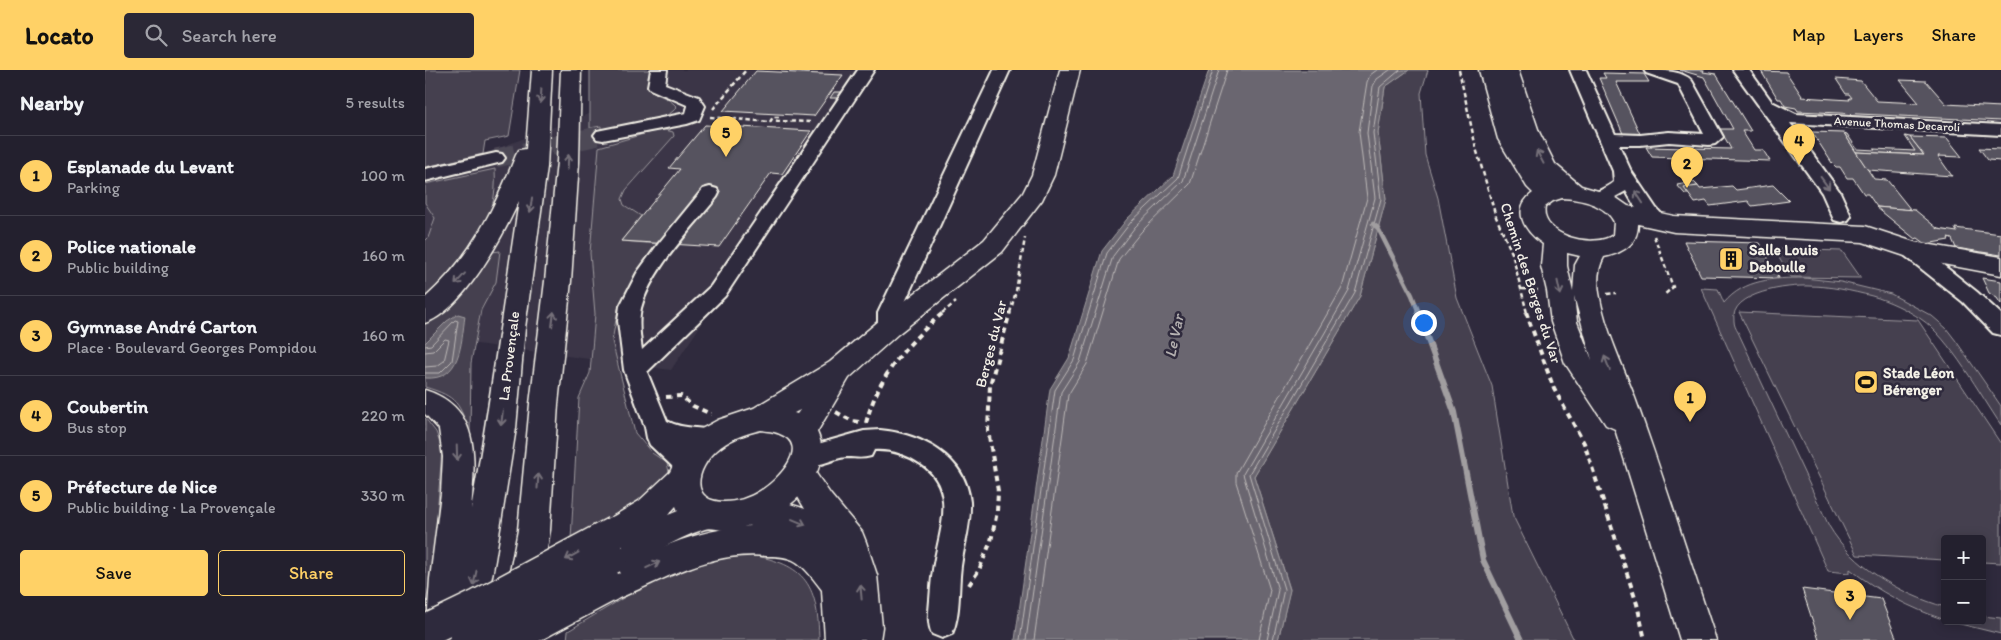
<!DOCTYPE html>
<html lang="en">
<head>
<meta charset="utf-8">
<style>
	:root { --surface:#23202e; --page:#2b2836; --text:#f1f3f6; --muted:#a3a3aa; --line:#403e4a; --accent:#ffd166 }
	body { margin:0; font-family:Itim,sans-serif; background:var(--page); color:var(--text) }
	.controls { position:absolute; right:15px; bottom:15px; display:grid; overflow:hidden; border-radius:5px; box-shadow:0 2px 12px #0003 }
	.controls button { width:45px; height:45px; display:grid; place-items:center; padding:0; border:0; border-bottom:1px solid var(--line); background:var(--surface); color:var(--text); font:25px sans-serif }
	.you { position:absolute; left:998px; top:252px; width:18px; height:18px; margin:-12px; border:4px solid #fff; border-radius:50%; background:#1a73e8; box-shadow:0 0 0 8px #1a73e833 }
	.badge { display:grid; place-items:center; width:32px; height:32px; border-radius:50%; background:var(--accent); color:#111; font-size:16px; font-weight:700 }
	.pin { position:absolute; translate:-50% -41px; filter:drop-shadow(0 1px 2px #0008) }
	.pin::after { content:''; position:absolute; top:26px; width:18px; height:15px; background:inherit; clip-path:polygon(0 0,100% 0,50% 100%) }
	.list { margin:0; padding:0; list-style:none }
	h2 { display:flex; justify-content:space-between; align-items:center; height:65px; margin:0; padding:0 20px; font-size:21px }
	h2 small { font-size:16px; font-weight:400; color:var(--muted) }
	.list li { display:grid; grid-template-columns:32px 1fr auto; gap:15px; align-items:center; box-sizing:border-box; height:80px; padding:0 20px; border-top:1px solid var(--line) }
	.list b { display:block; font-size:19px; white-space:nowrap }
	.list p { margin:0; font-size:16px; white-space:nowrap; color:var(--muted) }
	.list em { font-size:16px; font-style:normal; color:var(--muted) }
	.actions { display:flex; gap:10px; padding:15px 20px }
	.actions a { flex:1; padding:11px 0; border:1px solid var(--accent); border-radius:5px; text-align:center; font-size:18px; color:var(--accent) }
	.actions .main { background:var(--accent); color:#111 }
	.icon { flex:none; width:28px; height:28px; fill:none; stroke:currentColor; stroke-width:2; stroke-linecap:round; stroke-linejoin:round }
	.map { position:relative; flex:none; width:1576px; height:570px; overflow:hidden }
	header { display:flex; align-items:center; gap:30px; box-sizing:border-box; height:70px; padding:0 25px; background:var(--accent); color:#111 }
	header strong { font-size:24px }
	nav { display:flex; gap:28px; margin-inline-start:auto; font-size:18px }
	.search { width:350px; height:45px; background:var(--page); display:flex; align-items:center; gap:12px; box-sizing:border-box; padding:0 18px; border-radius:5px; color:var(--muted); font-size:19px }
	main { display:flex }
	aside { flex:1; background:var(--surface) }
	.map>svg:first-child { display:block }
	.built { fill:#3b3647 }
	.green { fill:#454050; stroke:#9c989c }
	.water { fill:#6a6670; stroke:#a19ea0 }
	.lines { fill:none; stroke-linecap:round; stroke-linejoin:round }
	.shore { stroke:#bdb9b8; stroke-width:1 }
	.stream-far1 { stroke:#a19ea0; stroke-width:4.5 }
	.stream { stroke:#a19ea0; stroke-width:6 }
	.building { fill:#56525f; stroke:#f4f1e8 }
	.minor-tunnel { stroke:#4d4857; stroke-width:19; stroke-dasharray:19 9; stroke-linecap:butt }
	.minor-casing { stroke:#f4f1e8; stroke-width:4 }
	.major-casing { stroke:#f4f1e8; stroke-width:3 }
	.highway-casing { stroke:#f4f1e8; stroke-width:3 }
	.path-far1 { stroke:#f4f1e8; stroke-width:2.5; stroke-dasharray:4.5 3; stroke-linecap:butt }
	.path { stroke:#f4f1e8; stroke-width:4; stroke-dasharray:5.5 4.5; stroke-linecap:butt }
	.minor { fill:#2f2a3d; fill-rule:evenodd }
	.major { fill:#2f2a3d; fill-rule:evenodd }
	.highway { fill:#2f2a3d; fill-rule:evenodd }
	.major-bridge-casing { stroke:#f4f1e8; stroke-width:34; stroke-linecap:butt }
	.highway-bridge-casing { stroke:#f4f1e8; stroke-width:34; stroke-linecap:butt }
	.major-bridge { stroke:#2f2a3d; stroke-width:31 }
	.highway-bridge { stroke:#2f2a3d; stroke-width:31 }
	.oneway { stroke:#747079 }
	.labels { text-anchor:middle; dominant-baseline:central; stroke-width:5; stroke-linejoin:round; paint-order:stroke }
	.far-street-label { font-size:12px; fill:#f4f1e8; stroke:#2f2a3d }
	.poi-label { font-size:15px; font-weight:bold; fill:#f4f1e8; stroke:#2f2a3d; text-anchor:start }
	.street-label { font-size:15px; fill:#f4f1e8; stroke:#2f2a3d }
	.water-label { font-size:16px; font-style:italic; fill:#b6b2b2; stroke:#2f2a3d }
</style>
</head>
<body>
<header>
<strong>Locato</strong>
<div class="search"><svg class="icon" aria-label="search" viewBox="0 0 24 24"><circle cx="10" cy="10" r="6"/><path d="M15 15l6 6"/></svg>Search here</div>
<nav><a>Map</a><a>Layers</a><a>Share</a></nav>
</header>
<main>
<aside>
<h2>Nearby<small>5 results</small></h2>
<ul class="list">
<li><span class="badge">1</span><div><b>Esplanade du Levant</b><p>Parking</p></div><em>100 m</em></li>
<li><span class="badge">2</span><div><b>Police nationale</b><p>Public building</p></div><em>160 m</em></li>
<li><span class="badge">3</span><div><b>Gymnase André Carton</b><p>Place · Boulevard Georges Pompidou</p></div><em>160 m</em></li>
<li><span class="badge">4</span><div><b>Coubertin</b><p>Bus stop</p></div><em>220 m</em></li>
<li><span class="badge">5</span><div><b>Préfecture de Nice</b><p>Public building · La Provençale</p></div><em>330 m</em></li>
</ul>
<div class="actions"><a class="main">Save</a><a>Share</a></div>
</aside>
<div class="map">
<svg width="1576" height="570" viewBox="0 0 1576 570">
	<rect width="100%" height="100%" fill="#2f2a3d"/>
	<filter id="ink" filterUnits="userSpaceOnUse"><feTurbulence type="fractalNoise" baseFrequency=".02" numOctaves="2"/><feDisplacementMap in="SourceGraphic" scale="10" xChannelSelector="R" yChannelSelector="G"/><feConvolveMatrix kernelMatrix="1 2 1 2 8 2 1 2 1" color-interpolation-filters="sRGB"/></filter>
	<g filter="url(#ink)">
		<path class="built" d="M227 0H445L246 300 0 267V97L58 84 190 34Z"/>
		<g class="green">
			<path d="M0 0H95L84 66 60 71 58 84 0 97Z"/>
			<path d="M165 0H227C220 31 236 19 252 37 239 54 197 57 176 61V56L165 58Z"/>
			<path d="M984 0H1003L996 23 1000 85 1013 128 1032 228 1067 316 1088 446 1149 570H853L865 519 829 406 935 226 961 129 953 63 960 17Z"/>
			<path d="M240 60 248 62 249 66 201 120 197 129 199 135 216 146 196 171 234 174 212 202 193 239 187 271 210 363 227 383 242 393 244 402C227 430 176 452 146 469L154 328 165 303 170 244 165 183 174 77 229 61Z"/>
			<path d="M70 99C74 160 40 190 0 229V171L3 168 10 148 0 133V114Z"/>
			<path d="M1349 179 1417 181 1436 208 1365 207Z"/>
			<path d="M75 181 71 212 56 240 46 293 45 364C34 333 33 327 0 317V254C25 234 50 210 67 182Z"/>
			<path d="M1379 208 1416 212 1466 224 1507 246 1521 258 1531 271 1576 336V355C1556 326 1524 267 1496 249 1481 239 1464 231 1447 226 1427 221 1405 216 1384 216 1364 215 1304 222 1309 251 1309 255 1311 259 1313 262L1404 456C1428 497 1475 524 1520 537V550C1485 538 1454 522 1425 499V503L1403 501 1276 218 1293 219 1299 233C1319 209 1349 208 1379 208Z"/>
			<path d="M1314 242 1493 250 1576 374V493L1557 492V469H1520V490L1432 485Z"/>
			<path d="M0 348 11 362 17 379 9 487 0 538Z"/>
			<path d="M320 484C378 493 393 511 394 570H142L143 561 225 512 280 490Z"/>
			<path d="M1557 546 1576 548V564L1523 551H1557Z"/>
		</g>
		<g class="water">
			<path d="M784 0H984L960 17 953 63 961 129 935 226 829 406 865 520 853 570H590L625 319 644 288 677 181 702 149 748 106Z"/>
			<path d="M33 244 40 246C36 274 36 311 0 308V273L22 251Z"/>
		</g>
		<g class="lines">
			<g class="shore">
				<path d="M0 276 6 275 30 250 33 251 27 291 15 303H0"/>
				<path d="M0 282 8 281 20 269 24 270 19 291 12 296 0 297"/>
				<path d="M595 570 630 320 649 290 682 183 706 152 753 108 788 0"/>
				<path d="M601 570 636 322 655 292 688 186 710 157 758 111 794 0"/>
				<path d="M609 570 643 325 662 294 694 189 716 162 765 114 802 0"/>
				<path d="M834 570 845 520 811 412V403L917 218 942 128 934 62 942 12 945 5 952 0"/>
				<path d="M842 570 853 520 818 404 924 221 950 128 942 63 948 16 952 9 965 0"/>
				<path d="M848 570 859 519 824 404 930 223 956 129 948 63 955 17 975 0"/>
			</g>
			<path class="stream-far1" d="M948 154 953 158 987 225 994 243"/>
			<path class="stream" d="M993 242 1029 342 1058 490 1096 570"/>
		</g>
		<g class="building">
			<path d="M1255 0H1279L1278 2 1291 4 1326 61H1317L1329 80H1338L1345 91 1227 87 1221 77 1306 79 1295 59H1308L1279 7Z"/>
			<path d="M331 1 418 5 389 46 298 41Z"/>
			<path d="M1336 1 1361 2 1377 26 1376 27 1425 30 1424 28H1427L1424 24H1421L1411 9 1436 11 1452 31 1494 33 1475 10 1501 11 1521 34 1576 37V51L1373 41 1371 38 1360 36 1356 29H1353Z"/>
			<path d="M1178 3 1219 4 1224 12H1191L1216 66H1199L1174 8H1181Z"/>
			<path d="M409 22H418L414 28H405Z"/>
			<path d="M280 55 386 61 357 104 346 103 294 177 196 171 255 99 244 98Z"/>
			<path d="M1387 62 1419 63 1449 109 1462 110 1486 140 1452 137 1443 124H1439L1428 108H1422L1415 97H1411L1407 93Z"/>
			<path d="M1419 63 1422 64 1432 79 1450 80 1449 79 1490 81 1480 66 1485 67 1499 85 1431 82Z"/>
			<path d="M1485 67 1522 68 1537 87 1513 86 1527 106 1443 100 1431 82 1499 85Z"/>
			<path d="M1554 78 1576 79V91L1563 90Z"/>
			<path d="M1269 112 1273 116 1259 118 1264 124H1260L1252 115Z"/>
			<path d="M1348 115 1364 131 1327 136 1323 131 1285 136 1281 131 1270 133 1259 118 1273 116 1275 119 1307 116 1311 120Z"/>
			<path d="M1451 137 1490 140 1513 159 1532 162 1530 158 1576 164V185L1531 178 1527 169 1523 168 1524 170 1501 174 1493 168 1490 169Z"/>
			<path d="M1259 171 1335 173 1354 208 1276 206Z"/>
			<path d="M1557 208 1576 211V234L1572 228 1564 223Z"/>
			<path d="M1377 519 1456 529 1472 570H1394Z"/>
		</g>
		<g class="lines">
			<path class="minor-tunnel" d="M71 88 178 65"/>
			<defs>
				<g id="minor">
					<path d="M226 0H242L240 14 274 27 280 36 274 50 262 54 178 70 172 69 169 65 172 61 261 43 263 36 262 35 225 19 223 16Z"/>
					<path d="M433 0H449L300 226 222 302 242 351C258 360 275 356 293 362L296 369 293 376 284 379 261 378 274 398 270 405 261 409 252 405 247 396 225 375 222 368 220 357 199 300 193 251 195 236 212 203 234 173 278 119 285 117 292 119 294 123 292 127C267 159 226 199 216 238 213 252 215 266 217 280L286 216Z"/>
					<path d="M569 0H585L475 243V257L472 263 464 265 456 263 453 257V243Z"/>
					<path d="M1145 0H1161L1190 64 1215 65 1244 62 1279 64 1253 14 1221 3 1219 0C1233 0 1258 0 1267 11L1298 67 1290 74 1284 75 1244 72 1215 75H1194L1206 101 1231 138 1244 152 1241 156C1221 162 1210 136 1201 121L1181 132 1174 134 1167 132 1165 128C1170 120 1182 119 1189 112L1188 101Z"/>
					<path d="M1308 0H1324L1347 32 1371 44 1576 55V65L1365 53 1415 122 1426 146 1423 150 1416 152 1409 150 1397 123Z"/>
					<path d="M71 83 77 84 80 88 77 92 0 111V99Z"/>
					<path d="M1486 173 1493 175 1552 222 1576 244V265L1568 263 1538 232 1479 185 1476 180 1479 175Z"/>
					<path d="M455 360C495 364 541 386 545 432 546 454 539 475 536 496 533 518 536 543 527 564L517 568 507 564C502 552 504 543 505 530 506 516 507 502 510 488 517 454 530 417 496 394 481 384 466 379 449 380L446 386C436 389 431 387 421 387 405 389 390 400 373 394L370 387 373 380 382 377 439 361Z"/>
				</g>
				<g id="major">
					<path d="M635 0H655L629 105 617 130 577 182 473 264 424 308 392 362C412 404 361 446 325 455 317 458 307 460 299 460 293 460 285 457 280 459 247 469 219 491 187 503L175 499 170 488 175 477 182 474 179 472 174 462 179 452 214 431 245 402 255 380 271 362 293 350 329 338 405 292 455 250 559 170 598 123 607 105ZM375 340 372 344 369 343ZM336 360C342 361 349 361 355 364 387 376 351 412 335 421 324 428 311 432 299 432 263 431 272 398 291 381 304 369 319 364 336 360ZM251 436 253 441 243 445Z"/>
					<path d="M1054 0H1093L1114 62 1130 94 1156 116 1187 125 1203 136 1249 146 1440 156 1489 172 1576 187V205L1486 188 1438 172 1249 162 1213 154C1213 174 1198 183 1179 187 1173 198 1172 210 1174 223 1180 260 1197 293 1210 328 1239 408 1264 489 1291 570H1255L1190 359 1181 355 1140 293 1126 252 1122 221 1116 196 1118 174C1099 161 1086 139 1108 123L1102 117 1073 69ZM1137 128C1155 129 1180 134 1189 152L1188 165C1169 179 1114 166 1120 137L1128 131ZM1142 183 1155 186 1150 195 1148 222 1142 196ZM1149 226 1167 290 1152 252Z"/>
				</g>
				<g id="highway">
					<path d="M107 0H127L122 97 100 258 91 358 70 490 57 559 52 570H1L5 509 16 423 18 387 14 359 0 344V320C57 338 50 390 46 439 65 337 78 234 94 131 78 166 38 241 0 253V228C46 187 68 141 91 85L94 80 101 79Z"/>
					<path d="M136 0H156L154 92 146 211 133 334 125 460 114 528 109 539 97 544 85 539 80 528 93 460 105 334 120 211 132 92Z"/>
					<path d="M375 392 386 396 406 425 437 462 441 472 452 505 457 557 455 570H400L397 520C389 510 380 496 368 490 360 486 350 486 341 486 283 480 236 512 184 532L172 527 167 516 172 505C221 483 271 459 325 456L315 452 310 442 315 432C335 425 360 432 380 439L360 405 364 396Z"/>
				</g>
			</defs>
			<use href="#minor" class="minor-casing"/>
			<use href="#major" class="major-casing"/>
			<use href="#highway" class="highway-casing"/>
			<g class="path-far1">
				<path d="M1034 0 1051 78 1071 147 1087 183 1102 243"/>
				<path d="M288 39 321 0"/>
				<path d="M285 47 345 52 348 47H354L352 51 387 52"/>
				<path d="M1229 166 1248 217 1239 225"/>
				<path d="M1097 219 1113 220"/>
				<path d="M1182 224 1191 223"/>
				<path d="M517 243 531 232"/>
				<path d="M585 243 591 221 600 168"/>
			</g>
			<g class="path">
				<path d="M1101 242 1129 319 1159 373 1212 534 1220 570"/>
				<path d="M241 327 256 326 268 336 286 344"/>
				<path d="M411 342 427 351 435 352"/>
				<path d="M441 353C453 306 482 273 519 242"/>
				<path d="M544 515 554 500 566 471 572 442 573 421 563 360 565 315 585 242"/>
			</g>
			<use href="#minor" class="minor"/>
			<use href="#major" class="major"/>
			<use href="#highway" class="highway"/>
			<defs>
				<g id="major-bridge">
					<path d="M0 561 54 535 190 462"/>
					<path d="M40 570 124 525 187 488"/>
				</g>
				<path id="highway-bridge" d="M83 570 184 516"/>
			</defs>
			<use href="#major-bridge" class="major-bridge-casing"/>
			<use href="#highway-bridge" class="highway-bridge-casing"/>
			<use href="#major-bridge" class="major-bridge"/>
			<use href="#highway-bridge" class="highway-bridge"/>
		</g>
		<defs><path id="oneway-shaft" d="M-6 0H5M1.5-3L5.5 0L1.5 3" fill="none" stroke-width="1.6" stroke-linecap="round" stroke-linejoin="round" transform="scale(1.25)"/></defs>
		<g class="oneway">
			<use href="#oneway-shaft" transform="translate(116 26) rotate(93)"/>
			<use href="#oneway-shaft" transform="translate(1115 87) rotate(-118)"/>
			<use href="#oneway-shaft" transform="translate(143 92) rotate(-87)"/>
			<use href="#oneway-shaft" transform="translate(1400 113) rotate(54)"/>
			<use href="#oneway-shaft" transform="translate(1214 127) rotate(-123)"/>
			<use href="#oneway-shaft" transform="translate(106 135) rotate(98)"/>
			<use href="#oneway-shaft" transform="translate(35 209) rotate(132)"/>
			<use href="#oneway-shaft" transform="translate(1134 218) rotate(78)"/>
			<use href="#oneway-shaft" transform="translate(128 249) rotate(-83)"/>
			<use href="#oneway-shaft" transform="translate(1182 293) rotate(-111)"/>
			<use href="#oneway-shaft" transform="translate(77 348) rotate(96)"/>
			<use href="#oneway-shaft" transform="translate(32 383) rotate(88)"/>
			<use href="#oneway-shaft" transform="translate(113 411) rotate(-86)"/>
			<use href="#oneway-shaft" transform="translate(374 452) rotate(23)"/>
			<use href="#oneway-shaft" transform="translate(147 486) rotate(151)"/>
			<use href="#oneway-shaft" transform="translate(228 495) rotate(-25)"/>
			<use href="#oneway-shaft" transform="translate(50 508) rotate(102)"/>
			<use href="#oneway-shaft" transform="translate(436 522) rotate(-95)"/>
		</g>
	</g>
	<defs>
		<symbol id="building-square" viewBox="-11 -11 22 22"><rect x="-9" y="-9" width="18" height="18" rx="4" fill="#ffd166" stroke="#2f2a3d"/><path d="M-4-6H4V6H1V3H-1V6H-4ZM-2.5-4.3h1.7v1.8h-1.7ZM.8-4.3h1.7v1.8H.8ZM-2.5-1h1.7V.8h-1.7ZM.8-1h1.7V.8H.8Z" fill="#111"/></symbol>
		<symbol id="stadium-square" viewBox="-11 -11 22 22"><rect x="-9" y="-9" width="18" height="18" rx="4" fill="#ffd166" stroke="#2f2a3d"/><path d="M0-5a6.5 5 0 1 0 0 10a6.5 5 0 1 0 0-10ZM-3.5-1.8h7v3.6h-7Z" fill="#111"/></symbol>
	</defs>
	<g fill-rule="evenodd">
		<use href="#building-square" x="1292" y="175" width="28" height="28"/>
		<use href="#stadium-square" x="1427" y="298" width="28" height="28"/>
	</g>
	<g class="labels">
		<g class="far-street-label">
			<text transform="translate(1472 54) rotate(3)">Avenue Thomas Decaroli</text>
		</g>
		<g class="poi-label">
			<text x="1324" y="180">Salle Louis<tspan x="1324" dy="17">Deboulle</tspan></text>
			<text x="1458" y="303">Stade Léon<tspan x="1458" dy="17">Bérenger</tspan></text>
		</g>
		<g class="street-label">
			<text transform="translate(1106 213) rotate(72)">Chemin des Berges du Var</text>
			<text transform="translate(566 274) rotate(-76)">Berges du Var</text>
			<text transform="translate(84 286) rotate(-83)">La Provençale</text>
		</g>
		<g class="water-label">
			<text transform="translate(749 266) rotate(-78)">Le Var</text>
		</g>
	</g>
</svg>
<div class="controls">
<button>+</button>
<button>−</button>
</div>
<div class="you"></div>
<div class="pin badge" style="left:1265px;top:352px">1</div>
<div class="pin badge" style="left:1262px;top:118px">2</div>
<div class="pin badge" style="left:1425px;top:550px">3</div>
<div class="pin badge" style="left:1374px;top:95px">4</div>
<div class="pin badge" style="left:301px;top:87px">5</div>
</div>
</main>
</body>
</html>
